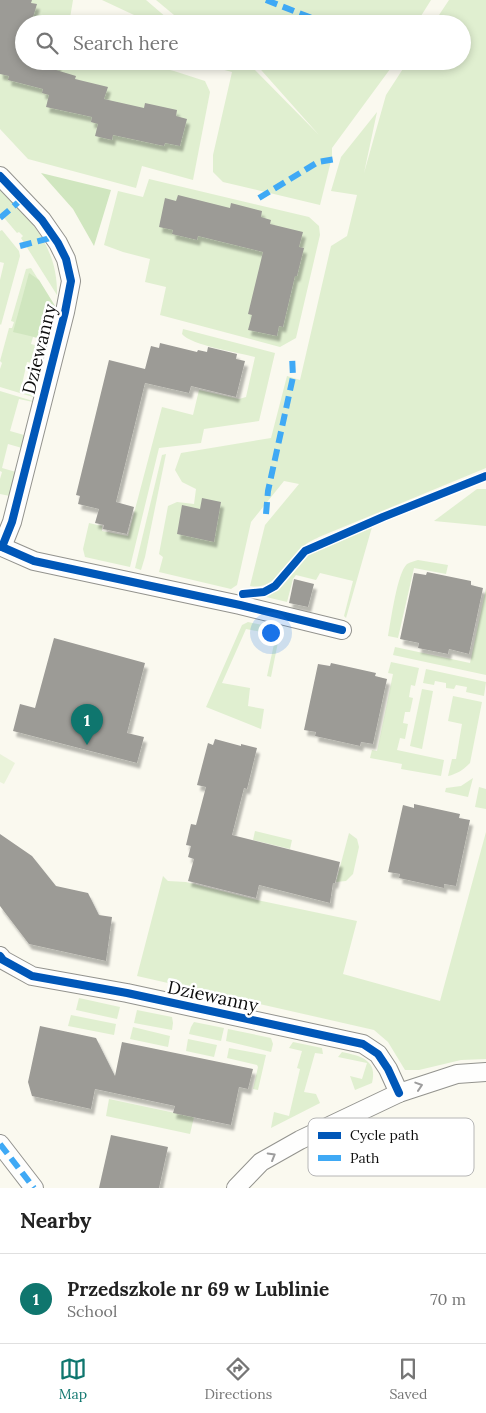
<!DOCTYPE html>
<html lang="en">
<head>
<meta charset="utf-8">
<style>
	:root { --surface:#fff; --page:#f2f2f2; --text:#222; --muted:#767676; --line:#e0e0e0; --accent:#0f766e }
	body { margin:0; font-family:Lora,serif; background:var(--page); color:var(--text) }
	.you { position:absolute; left:270px; top:632px; width:18px; height:18px; margin:-12px; border:4px solid #fff; border-radius:50%; background:#1a73e8; box-shadow:0 0 0 8px #1a73e833 }
	.badge { display:grid; place-items:center; width:32px; height:32px; border-radius:50%; background:var(--accent); color:#fff; font-size:16px; font-weight:700 }
	.pin { position:absolute; translate:-50% -41px; filter:drop-shadow(0 1px 2px #0008) }
	.pin::after { content:''; position:absolute; top:26px; width:18px; height:15px; background:inherit; clip-path:polygon(0 0,100% 0,50% 100%) }
	.list { margin:0; padding:0; list-style:none }
	h2 { display:flex; justify-content:space-between; align-items:center; height:65px; margin:0; padding:0 20px; font-size:21px }
	h2 small { font-size:16px; font-weight:400; color:var(--muted) }
	.list li { display:grid; grid-template-columns:32px 1fr auto; gap:15px; align-items:center; box-sizing:border-box; height:90px; padding:0 20px; border-top:1px solid var(--line) }
	.list b { display:block; font-size:19px; white-space:nowrap }
	.list p { margin:0; font-size:16px; white-space:nowrap; color:var(--muted) }
	.list em { font-size:16px; font-style:normal; color:var(--muted) }
	.icon { flex:none; width:28px; height:28px; fill:none; stroke:currentColor; stroke-width:2; stroke-linecap:round; stroke-linejoin:round }
	.map { position:relative; flex:none; width:486px; height:1188px; overflow:hidden }
	.search { position:absolute; background:var(--surface); box-shadow:0 2px 8px #0003; left:15px; right:15px; top:15px; height:55px; display:flex; align-items:center; gap:12px; box-sizing:border-box; padding:0 18px; border-radius:28px; color:var(--muted); font-size:19px }
	.sheet { height:155px; background:var(--surface) }
	nav { display:flex; justify-content:space-around; align-items:center; box-sizing:border-box; height:70px; border-top:1px solid var(--line); background:var(--surface); font-size:14px; color:var(--muted) }
	nav a { display:grid; justify-items:center; gap:2px }
	nav .on { color:var(--accent) }
	.map>svg:first-child { display:block }
	.green { fill:#e0efd0 }
	.forest { fill:#d0e6bf }
	.pitch { fill:#eaf3da }
	.building { fill:#9c9b96; filter:url(#shadow) }
	.lines { fill:none; stroke-linecap:round; stroke-linejoin:round }
	.street-casing { stroke:#93938e; stroke-width:20 }
	.street { stroke:#fefefd; stroke-width:18 }
	.quiet { stroke:#3fa9f5; stroke-width:6; stroke-dasharray:12 6; stroke-linecap:butt }
	.cycleway-casing { stroke:#fff; stroke-width:11 }
	.cycleway { stroke:#0057b8; stroke-width:8 }
	.oneway { stroke:#9d9d9d }
	.labels { text-anchor:middle; dominant-baseline:central; stroke-width:5; stroke-linejoin:round; paint-order:stroke }
	.street-label { font-size:18px; fill:#0c0c0c; stroke:#fff }
	.key { fill:#fff; stroke:#b6b6b6; stroke-width:1 }
	.key-label { font-size:14px; fill:#0c0c0c }
</style>
</head>
<body>
<div class="map">
<svg width="486" height="1188" viewBox="0 0 486 1188">
	<defs>
		<filter id="shadow"><feDropShadow dx="3" dy="5.5" stdDeviation="1" flood-color="#0004"/></filter>
	</defs>
	<rect width="100%" height="100%" fill="#faf9ef"/>
	<g class="green">
		<path d="M0 0H73L69 24H24V61H132L174 71 205 81 210 92 193 180 142 166 136 188 28 159 0 129Z"/>
		<path d="M102 0H146L174 24H132L134 15Z"/>
		<path d="M156 0H431L416 24H191L174 15Z"/>
		<path d="M449 0H486V468L319 537C313 540 306 543 302 548 286 563 275 591 250 586L265 525 299 484 284 481 251 522 237 585 231 589 159 572 163 557 159 554 168 506 177 502 194 504 196 489 182 482 175 470 181 453 271 438 287 376 300 380 331 246 347 236 357 195 331 191 341 157 377 112 364 173 386 95 408 61H462V24H433Z"/>
		<path d="M190 61H246L319 135 253 61H396L332 148V157L320 205 223 182 213 172V155L232 72Z"/>
		<path d="M149 179 309 217 319 226 320 235 296 338 280 347 160 315 166 287 145 282 150 259 123 252 104 245 118 191 143 197Z"/>
		<path d="M0 187C31 220 58 247 57 295L21 238 23 236 19 232 17 233 0 213Z"/>
		<path d="M2 230 19 251 20 256 1 325 0 324V280L4 263 0 262V231Z"/>
		<path d="M31 268 55 306 47 340 33 337 31 344 45 348 41 365 27 362 21 389 35 392 33 397 0 387V369L2 363 0 361 9 328H12L14 322 11 321 26 269Z"/>
		<path d="M183 329 275 353 259 421 204 429 201 443 159 448 130 567 85 557 83 549 89 523 102 526V531L128 536 162 407 193 415 199 390 239 399 246 397 255 357C240 353 190 345 182 334Z"/>
		<path d="M0 391 33 401V402L19 399 10 431 24 435 22 448 8 444 2 468 16 472 10 496 0 494V479L2 472 0 471Z"/>
		<path d="M166 454 145 557 141 570 135 568 162 455Z"/>
		<path d="M477 489H486V526L434 521Z"/>
		<path d="M372 527 346 618 344 616 353 581 320 573 316 580 296 575 293 579 287 602 262 596 272 592 299 562 311 552Z"/>
		<path d="M418 560 448 565 446 574 414 568 398 638 388 636C391 621 397 573 407 564 410 562 415 561 418 560Z"/>
		<path d="M486 588V675L393 655 395 647 470 663Z"/>
		<path d="M248 622 272 627 278 632V642L271 677 267 676 276 635 246 629 222 683 250 688 248 706 264 709 261 729 206 707 242 625Z"/>
		<path d="M391 662 419 668 415 686 411 685 409 697 413 698 410 712H405L403 723 408 724 405 739 400 738 397 750 444 760 441 776 401 769 402 764 370 758 372 750 377 751 393 674 388 673Z"/>
		<path d="M426 669 486 682 484 696 466 692 467 687 456 685 454 689 446 688V683L435 681 434 685 423 683Z"/>
		<path d="M422 689 433 691 422 749 410 746Z"/>
		<path d="M453 696 482 702 470 763C463 770 457 774 448 776L452 759H456L462 724 448 721Z"/>
		<path d="M473 778 468 797 445 792 446 788 461 786Z"/>
		<path d="M479 787 486 789V809L475 807Z"/>
		<path d="M255 831 292 840 290 849 253 840Z"/>
		<path d="M486 832V1059L461 1060 419 1070H405L388 1042 374 1030 137 976 163 876 168 881 186 882 257 900 357 921 343 974 440 1001Z"/>
		<path d="M349 833 357 839 359 847 353 874 346 881 336 882Z"/>
		<path d="M79 998 120 1007 117 1019 76 1010Z"/>
		<path d="M137 1010 172 1017 173 1023 172 1030 134 1023Z"/>
		<path d="M71 1015 116 1024 114 1035 68 1026Z"/>
		<path d="M194 1022 224 1028 221 1041 189 1034 191 1027Z"/>
		<path d="M133 1027 170 1036 168 1047 130 1039Z"/>
		<path d="M228 1029 271 1038 273 1044 271 1052 226 1041Z"/>
		<path d="M188 1039 217 1045 214 1057 186 1051Z"/>
		<path d="M293 1042 322 1048 323 1054 315 1053 304 1092 316 1094 320 1103 271 1128 274 1112 289 1116 300 1069 297 1068 302 1051 289 1048Z"/>
		<path d="M229 1048 266 1055 258 1090 253 1089 258 1067 257 1065 227 1058Z"/>
		<path d="M342 1052C361 1056 378 1060 372 1083L355 1090 350 1076 362 1079 367 1063 338 1057Z"/>
		<path d="M109 1099 194 1117 190 1134 106 1116Z"/>
	</g>
	<g class="forest">
		<path d="M41 173 111 190 94 246 73 209Z"/>
		<path d="M29 273 39 280 55 306 47 340 13 332Z"/>
	</g>
	<path class="pitch" d="M0 754 15 763 4 784 0 782Z"/>
	<g class="building">
		<path d="M0 0H32L31 3 37 4 31 24H24V61H59L56 70 76 76 75 79 108 87 104 99 144 108 145 103 177 110 176 116 187 119 180 146 165 143 164 146 113 135 112 140 95 136 98 124 91 122 92 117 46 107 49 95 42 93 43 89 8 80 9 76 0 74Z"/>
		<path d="M178 195 230 208 231 203 262 211 261 217 271 220 270 224 303 232 299 247 304 248 297 276H295L283 327 279 326 277 336 248 330 252 315 248 314 263 252 198 236 197 240 172 234 173 230 159 227 165 198 176 201Z"/>
		<path d="M160 343 197 352 198 350 207 352 208 347 237 354 236 359 245 361 236 397 191 386 189 393 145 383 116 502 134 507 127 534 103 529 104 525 95 523 99 509 78 504 80 496 76 495 109 360 145 369 151 346 159 348Z"/>
		<path d="M202 498 221 502 214 542 177 534 182 505 200 509Z"/>
		<path d="M427 572 471 581V585L483 588 469 654 449 649 448 654 418 648 419 643 400 639 414 573 426 575Z"/>
		<path d="M294 579 314 584 308 607 289 603Z"/>
		<path d="M54 638 145 663 127 733 144 737 137 763 13 731 20 704 35 708Z"/>
		<path d="M331 663 376 673 375 676 387 679 373 744 361 742 360 746 315 736 316 732 304 730 318 664 330 666Z"/>
		<path d="M215 739 241 746V744L257 748 247 789 244 788 232 835 340 862 335 883H333L330 903 259 885 256 898 188 881 194 859 188 857 191 846 186 845 191 824 196 825 206 787 197 785 208 743 213 745Z"/>
		<path d="M414 804 460 814 459 818 470 820 456 886 444 884V888L399 878 400 874 388 872 403 805 414 808Z"/>
		<path d="M0 834 32 856 56 886 88 893 99 915 112 917 106 961 29 944 0 906Z"/>
		<path d="M40 1026 96 1038 115 1076 122 1042 253 1069 248 1089 239 1087 231 1125 173 1113 175 1106 95 1089 91 1109 32 1096 28 1082Z"/>
		<path d="M111 1135 168 1147 159 1188H99Z"/>
	</g>
	<g class="lines">
		<defs>
			<g id="street">
				<path d="M0 176 42 220 58 243 66 259 71 281 65 312 12 522 2 547"/>
				<path d="M2 547 34 561 240 605 342 630"/>
				<path d="M0 956 3 960 32 976 127 993 363 1044 378 1054 388 1069 399 1093"/>
				<path d="M0 1144 34 1188"/>
				<path d="M236 1188 261 1162 300 1140 399 1093 457 1074 486 1072"/>
			</g>
		</defs>
		<use href="#street" class="street-casing"/>
		<use href="#street" class="street"/>
		<g class="quiet">
			<path d="M266 0 327 24"/>
			<path d="M259 198 318 162 336 159"/>
			<path d="M0 218 22 199"/>
			<path d="M20 246 54 237"/>
			<path d="M266 514 268 491 293 377 292 355"/>
			<path d="M0 1144 34 1188"/>
		</g>
		<defs>
			<g id="cycleway">
				<path d="M0 176 42 220 58 243 66 259 71 281 65 312 12 522 2 547"/>
				<path d="M2 547 34 561 240 605 342 630"/>
				<path d="M243 594 264 592 275 586 305 551 383 517 486 476"/>
				<path d="M0 956 3 960 32 976 127 993 363 1044 378 1054 388 1069 399 1093"/>
			</g>
		</defs>
		<use href="#cycleway" class="cycleway-casing"/>
		<use href="#cycleway" class="cycleway"/>
	</g>
	<defs><path id="oneway-chevron" d="M-2-3.5L2.5 0L-2 3.5" fill="none" stroke-width="1.6" stroke-linecap="round" stroke-linejoin="round" transform="scale(1.25)"/></defs>
	<g class="oneway">
		<use href="#oneway-chevron" transform="translate(419 1086) rotate(-18)"/>
		<use href="#oneway-chevron" transform="translate(272 1156) rotate(-30)"/>
	</g>
	<g class="labels">
		<g class="street-label">
			<text transform="translate(39 349) rotate(-76)">Dziewanny</text>
			<text transform="translate(213 996) rotate(12)">Dziewanny</text>
		</g>
	</g>
	<rect x="308" y="1118" width="166" height="58" rx="8" class="key"/>
	<rect x="318" y="1132" width="23" height="7" fill="#0057b8"/>
	<rect x="318" y="1155" width="23" height="6" fill="#3fa9f5"/>
	<g class="key-label">
		<text x="350" y="1140">Cycle path</text>
		<text x="350" y="1163">Path</text>
	</g>
</svg>
<div class="you"></div>
<div class="pin badge" style="left:87px;top:745px">1</div>
<div class="search"><svg class="icon" aria-label="search" viewBox="0 0 24 24"><circle cx="10" cy="10" r="6"/><path d="M15 15l6 6"/></svg>Search here</div>
</div>
<section class="sheet">
<h2>Nearby<small></small></h2>
<ul class="list">
<li><span class="badge">1</span><div><b>Przedszkole nr 69 w Lublinie</b><p>School</p></div><em>70 m</em></li>
</ul>
</section>
<nav>
<a class="on"><svg class="icon" aria-label="map" viewBox="0 0 24 24"><path d="M3 6l6-2 6 2 6-2v14l-6 2-6-2-6 2zM9 4v14M15 6v14"/></svg>Map</a>
<a><svg class="icon" aria-label="directions" viewBox="0 0 24 24"><path d="M12 3l9 9-9 9-9-9zM9 14v-3h6M13 9l2 2-2 2"/></svg>Directions</a>
<a><svg class="icon" aria-label="saved" viewBox="0 0 24 24"><path d="M7 4h10v16l-5-4-5 4z"/></svg>Saved</a>
</nav>
</body>
</html>
